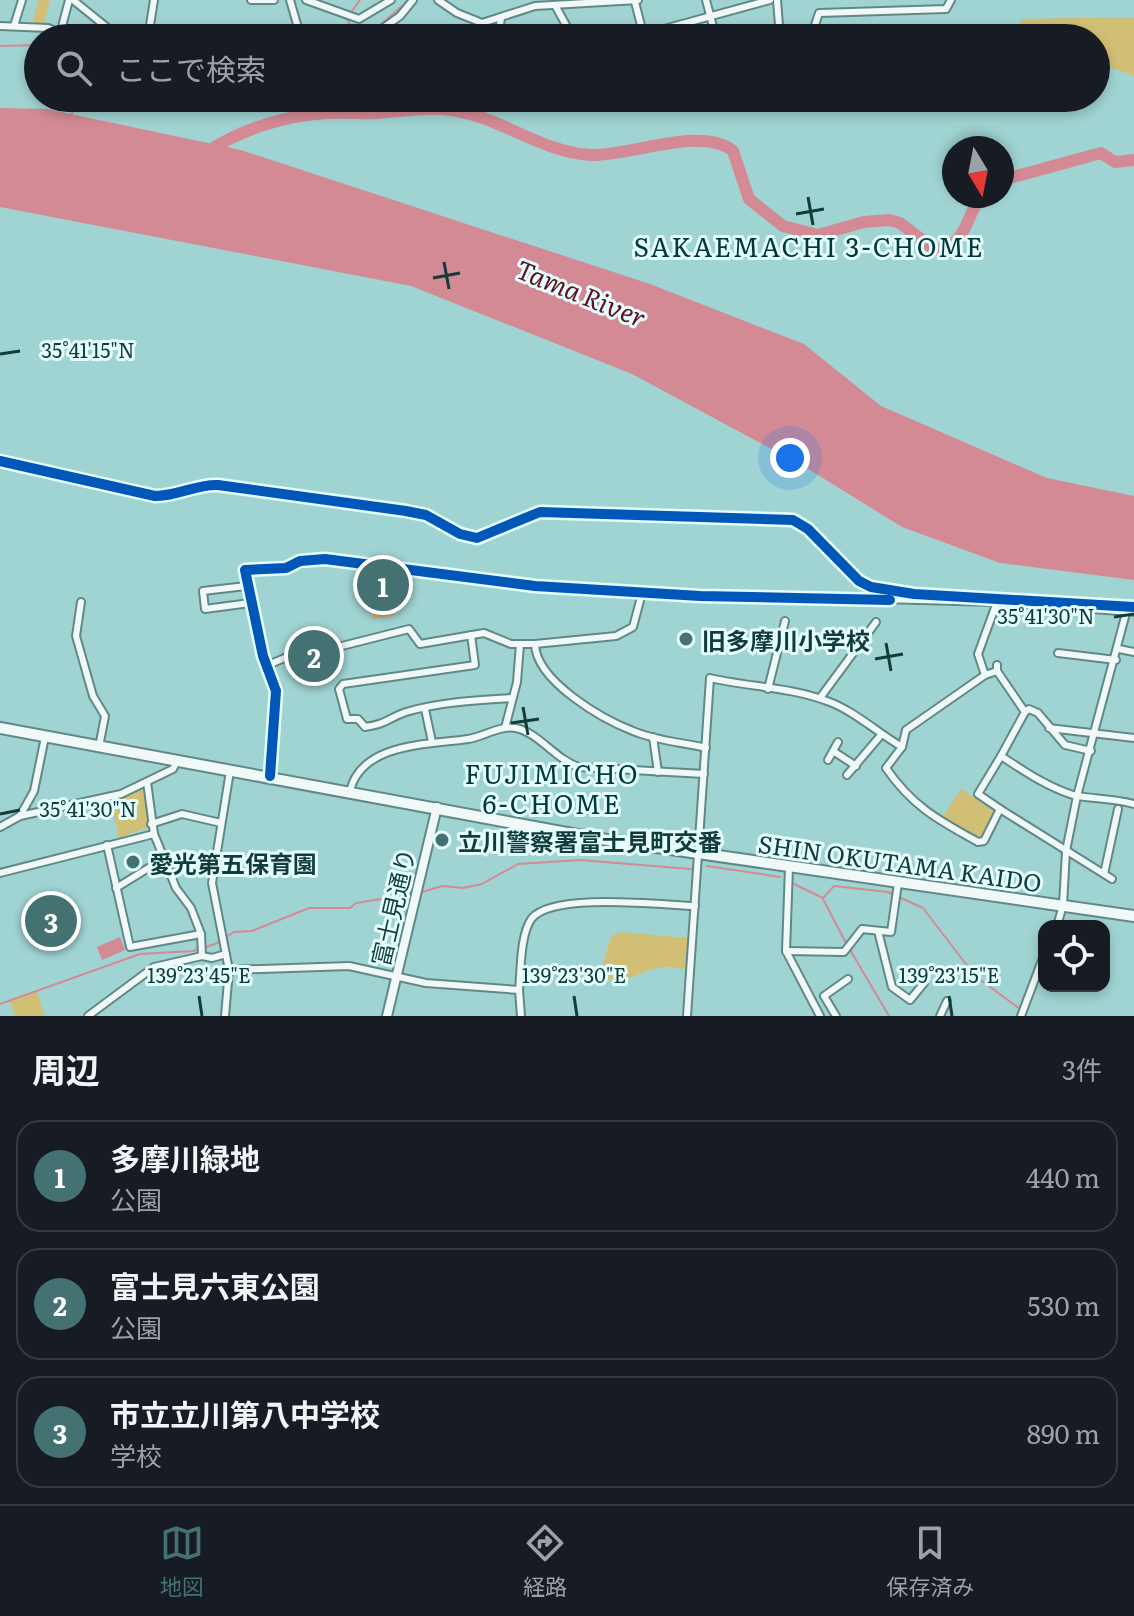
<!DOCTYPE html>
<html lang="ja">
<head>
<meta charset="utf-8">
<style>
	:root { --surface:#171b24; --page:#242831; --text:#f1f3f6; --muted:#9ea1a6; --line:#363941; --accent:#447171 }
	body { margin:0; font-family:Literata,"Noto Sans JP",serif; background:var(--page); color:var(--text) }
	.controls { position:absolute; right:24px; bottom:24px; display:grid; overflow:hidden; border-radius:16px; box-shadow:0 4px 12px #0003 }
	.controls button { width:72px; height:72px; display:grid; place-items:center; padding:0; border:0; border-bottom:2px solid var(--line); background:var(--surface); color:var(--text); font:40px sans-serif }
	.compass { position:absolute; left:942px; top:136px; width:72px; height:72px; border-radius:50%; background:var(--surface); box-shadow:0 4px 12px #0003; rotate:170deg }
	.you { position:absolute; left:790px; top:458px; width:28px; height:28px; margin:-20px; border:6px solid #fff; border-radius:50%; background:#1a73e8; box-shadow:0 0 0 12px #1a73e833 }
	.badge { display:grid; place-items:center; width:52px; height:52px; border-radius:50%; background:var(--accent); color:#fff; font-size:26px; font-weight:700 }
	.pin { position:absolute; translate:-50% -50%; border:4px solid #fff; box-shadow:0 2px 8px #0006 }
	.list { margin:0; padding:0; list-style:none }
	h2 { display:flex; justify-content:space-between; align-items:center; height:104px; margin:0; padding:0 32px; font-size:34px }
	h2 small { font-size:26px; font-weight:400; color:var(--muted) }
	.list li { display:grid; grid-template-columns:52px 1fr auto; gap:24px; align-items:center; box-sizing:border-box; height:112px; margin:0 16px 16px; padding:0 16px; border:2px solid var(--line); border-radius:24px }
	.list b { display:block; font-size:30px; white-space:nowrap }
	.list p { margin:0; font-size:26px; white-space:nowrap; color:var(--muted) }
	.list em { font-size:26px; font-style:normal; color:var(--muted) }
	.icon { flex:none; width:44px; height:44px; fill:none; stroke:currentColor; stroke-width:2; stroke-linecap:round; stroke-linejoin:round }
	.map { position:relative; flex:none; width:1134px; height:1016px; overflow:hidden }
	.search { position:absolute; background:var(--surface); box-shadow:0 4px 12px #0003; left:24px; right:24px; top:24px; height:88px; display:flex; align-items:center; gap:20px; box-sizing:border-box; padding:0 28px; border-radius:44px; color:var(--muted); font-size:30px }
	.sheet { height:488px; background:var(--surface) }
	nav { display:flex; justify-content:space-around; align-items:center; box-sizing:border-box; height:112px; border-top:2px solid var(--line); background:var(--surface); font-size:22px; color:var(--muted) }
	nav a { display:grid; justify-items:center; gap:4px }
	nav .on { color:var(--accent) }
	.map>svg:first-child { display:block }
	.green { fill:#d2bf76 }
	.water { fill:#d48a95 }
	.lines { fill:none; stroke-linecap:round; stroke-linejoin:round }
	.stream { stroke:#d48a95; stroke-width:2 }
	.river { stroke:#d48a95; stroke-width:12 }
	.minor-casing { stroke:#618888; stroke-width:10 }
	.tertiary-casing { stroke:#618888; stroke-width:12 }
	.primary-casing { stroke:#618888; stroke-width:14 }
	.minor { stroke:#f1f9f8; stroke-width:6 }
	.tertiary { stroke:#f1f9f8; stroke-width:8 }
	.primary { stroke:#f1f9f8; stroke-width:10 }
	.cycleway-casing { stroke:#e4fefd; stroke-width:15 }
	.cycleway { stroke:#0057b8; stroke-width:10 }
	.ticks { fill:none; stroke:#123c3c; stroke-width:3 }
	.poi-dot { fill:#447171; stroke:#e4fefd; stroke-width:3 }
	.labels { text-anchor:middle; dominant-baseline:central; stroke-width:6; stroke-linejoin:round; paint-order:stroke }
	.poi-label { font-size:24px; font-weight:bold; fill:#123c3c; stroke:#e4fefd; text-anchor:start }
	.street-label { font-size:24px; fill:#123c3c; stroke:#e4fefd }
	.neighbourhood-label { font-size:26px; letter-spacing:2px; fill:#003939; stroke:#e4fefd }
	.water-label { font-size:26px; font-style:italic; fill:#600e20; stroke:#e4fefd }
	.ticks-label { font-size:20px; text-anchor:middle; fill:#123c3c; stroke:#e4fefd; stroke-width:6; stroke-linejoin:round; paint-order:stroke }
</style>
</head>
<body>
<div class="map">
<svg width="1134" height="1016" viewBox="0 0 1134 1016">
	<rect width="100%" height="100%" fill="#a0d4d3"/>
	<g class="green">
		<path d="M38 0H50L44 25 33 23Z"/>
		<path d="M1134 17V76L1096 62V38H1032L1020 28 1021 19Z"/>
		<path d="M378 568 392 570 387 600 395 616 372 619Z"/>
		<path d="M140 789 144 791 149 827 119 838 111 802Z"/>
		<path d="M961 789 996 811 981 838 942 818Z"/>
		<path d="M621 932 689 938 688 970C649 958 636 985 607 979L603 964 611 936Z"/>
		<path d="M37 992 45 1016H15L10 1001Z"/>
	</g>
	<g class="water">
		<path d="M0 108 47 109 241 150 650 284 804 344 881 406 1047 478 1134 496V580L1000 563 902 527 805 467 632 374 411 286 0 207Z"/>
		<path d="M120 937 125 950 102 960 97 947Z"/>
	</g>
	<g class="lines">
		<g class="stream">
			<path d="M355 38 347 18 360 0"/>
			<path d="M365 38 408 1"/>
			<path d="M0 46 38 45"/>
			<path d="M72 113 74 98"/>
			<path d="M707 866 780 877"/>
			<path d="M794 884 823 898 834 886 888 892 923 908 975 976 1020 1009"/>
			<path d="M419 893 442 886 463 888 482 884 518 864 580 860 691 869"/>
			<path d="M823 899 846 943"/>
			<path d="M849 948 889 1016"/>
			<path d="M0 1004 140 954 193 951 215 944 234 932 252 931 309 908H350L356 903 413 894"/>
		</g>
		<g class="river">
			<path d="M207 152C241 129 287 115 328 113 345 112 361 114 377 113 403 111 431 106 457 111 503 119 542 152 590 155 629 157 702 125 733 151L749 199 783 226 818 235 864 222 889 220 900 223 935 250C966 248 966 216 981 196"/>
			<path d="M1002 180 1101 153 1115 162 1134 160"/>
		</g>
		<defs>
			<g id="minor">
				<path d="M73 0 120 38"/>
				<path d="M251 0H274"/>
				<path d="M290 0 301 38"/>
				<path d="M306 0 359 19 391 0"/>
				<path d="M438 0 457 13 482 23 535 6 638 0"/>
				<path d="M706 0 716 38"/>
				<path d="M777 0 780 38"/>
				<path d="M635 2 644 37"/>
				<path d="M555 5 573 38"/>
				<path d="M0 26 48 28 74 38"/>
				<path d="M14 26 22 0"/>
				<path d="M59 38 69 0"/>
				<path d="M148 38 154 0"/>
				<path d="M369 38 400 16 413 0"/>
				<path d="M498 38 501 18"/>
				<path d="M631 38 770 0"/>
				<path d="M781 38 814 28 819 13 946 9 951 0"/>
				<path d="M246 586 203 591 205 609 250 603"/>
				<path d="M81 602 76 636 93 696 105 716 99 747"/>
				<path d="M471 635 475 665 343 684 339 689 347 719H358L365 727C387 724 388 718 406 712 439 702 478 700 512 698"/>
				<path d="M535 644C536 681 602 719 633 731 656 741 682 742 706 748"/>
				<path d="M1119 649 1134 652"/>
				<path d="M1058 653 1116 660"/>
				<path d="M997 665V671L1025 712"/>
				<path d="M266 666 296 653 330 649 409 629 420 644 484 633 511 644H535L616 636 633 627 642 593"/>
				<path d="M985 675 978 654 997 602"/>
				<path d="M768 689 785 621"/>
				<path d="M820 698 876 622"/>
				<path d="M425 709 432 742"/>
				<path d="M1025 712 1001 756C1024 771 1047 787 1073 795 1090 799 1113 798 1134 804"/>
				<path d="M1025 712 1029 709 1038 713 1065 745 1091 751"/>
				<path d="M505 728 517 682 520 644"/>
				<path d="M1049 728 1134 738"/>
				<path d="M653 737 658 772"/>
				<path d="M902 747 886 768C912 806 938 820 978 842L984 841 1000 809 1112 879"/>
				<path d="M833 751 856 766"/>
				<path d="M828 760 838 742"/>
				<path d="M847 775 881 735"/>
				<path d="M270 776 276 691 263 656 244 573C252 563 274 570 287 567 301 565 310 559 325 559L535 586 642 593 997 602 1134 612"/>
				<path d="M147 782 154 834 176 888 191 908 201 934 202 956 212 958 226 954"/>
				<path d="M350 791C362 742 429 745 468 739 483 737 500 725 516 728 539 733 556 760 579 767L704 774"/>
				<path d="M1000 809 978 794 1001 756"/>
				<path d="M20 816 34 791 45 737"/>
				<path d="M151 824 182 814 221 823"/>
				<path d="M0 827 20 816 121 794 173 769 177 761"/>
				<path d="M107 845 130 947 201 934"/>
				<path d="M789 867 786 951 820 1016"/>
				<path d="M0 873 154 834"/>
				<path d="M1104 874 1118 809"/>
				<path d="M116 888 163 859"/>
				<path d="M1057 926 1063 905 1066 851 1077 796 1126 613"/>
				<path d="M878 931 892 987 910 1000 924 983"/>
				<path d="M786 951 844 952 862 929 891 932 898 883"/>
				<path d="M229 970 349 966 426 983 519 990 521 1016"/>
				<path d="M519 990C521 970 520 934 532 918 554 892 662 905 695 906"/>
				<path d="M88 1016 154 967 202 956"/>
				<path d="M225 1016 229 970 212 883 230 771"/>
				<path d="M687 1016 710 678C749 687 790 687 827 701 853 710 878 733 902 747L906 730 985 675 997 671"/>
				<path d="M836 1016 824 996 848 979"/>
				<path d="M940 1016 947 1001"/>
				<path d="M1021 1016 1044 955"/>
			</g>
			<path id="tertiary" d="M387 1016 437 807"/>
			<path id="primary" d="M0 728 594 838 1134 916"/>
		</defs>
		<use href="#minor" class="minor-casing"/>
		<use href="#tertiary" class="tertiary-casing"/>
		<use href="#primary" class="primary-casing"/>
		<use href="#minor" class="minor"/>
		<use href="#tertiary" class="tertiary"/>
		<use href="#primary" class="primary"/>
		<defs>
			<g id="cycleway">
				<path d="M0 461 155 496C178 496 196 484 218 485L406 511 426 515 460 534 477 538 540 512 793 520 808 529 859 581 871 587 914 594 1134 607"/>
				<path d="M270 776 276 691 263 656 245 570 286 568 300 561 325 559 535 586 700 596 890 600"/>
			</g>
		</defs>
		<use href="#cycleway" class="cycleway-casing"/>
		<use href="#cycleway" class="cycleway"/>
	</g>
	<path class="ticks" d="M808 197 813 225M796 214 824 209M444 262 449 289M433 278 460 273M0 354 20 351M1114 617 1134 614M886 643 891 671M875 659 903 654M523 707 528 735M511 723 539 719M0 814 20 810M199 996 202 1016M574 996 577 1016M949 996 952 1016"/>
	<g class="poi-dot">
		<circle cx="686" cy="639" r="8"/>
		<circle cx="442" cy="840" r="8"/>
		<circle cx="133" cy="862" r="8"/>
	</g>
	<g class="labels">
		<g class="poi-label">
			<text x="702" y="639">旧多摩川小学校</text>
			<text x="458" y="840">立川警察署富士見町交番</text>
			<text x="149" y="862">愛光第五保育園</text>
		</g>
		<g class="street-label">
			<text transform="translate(900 862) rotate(8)">SHIN OKUTAMA KAIDO</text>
			<text transform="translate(392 907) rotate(-77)">富士見通り</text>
		</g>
		<g class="neighbourhood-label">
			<text x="809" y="245">SAKAEMACHI 3-CHOME</text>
			<text x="552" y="772">FUJIMICHO<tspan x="552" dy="30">6-CHOME</tspan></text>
		</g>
		<g class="water-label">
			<text transform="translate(582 292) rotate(22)">Tama River</text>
		</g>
	</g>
	<g class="ticks-label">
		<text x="88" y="358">35°41'15"N</text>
		<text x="1046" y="624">35°41'30"N</text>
		<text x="88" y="817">35°41'30"N</text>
		<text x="199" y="983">139°23'45"E</text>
		<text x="574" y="983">139°23'30"E</text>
		<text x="949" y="983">139°23'15"E</text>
	</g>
</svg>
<div class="controls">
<button><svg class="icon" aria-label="locate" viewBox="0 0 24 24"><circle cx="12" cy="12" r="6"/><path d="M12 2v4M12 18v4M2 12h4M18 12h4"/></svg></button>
</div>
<svg class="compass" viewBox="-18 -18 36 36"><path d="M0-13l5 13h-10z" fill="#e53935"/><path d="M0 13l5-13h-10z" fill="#9ea1a6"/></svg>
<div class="you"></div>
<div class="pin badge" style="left:383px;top:585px">1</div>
<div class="pin badge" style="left:314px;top:656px">2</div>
<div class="pin badge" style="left:51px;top:921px">3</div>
<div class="search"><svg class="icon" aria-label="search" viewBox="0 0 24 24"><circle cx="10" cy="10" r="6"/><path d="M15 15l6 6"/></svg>ここで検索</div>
</div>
<section class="sheet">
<h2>周辺<small>3件</small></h2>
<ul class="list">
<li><span class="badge">1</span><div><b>多摩川緑地</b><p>公園</p></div><em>440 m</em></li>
<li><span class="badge">2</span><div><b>富士見六東公園</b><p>公園</p></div><em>530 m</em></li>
<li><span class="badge">3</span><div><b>市立立川第八中学校</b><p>学校</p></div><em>890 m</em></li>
</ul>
</section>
<nav>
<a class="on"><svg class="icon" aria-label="map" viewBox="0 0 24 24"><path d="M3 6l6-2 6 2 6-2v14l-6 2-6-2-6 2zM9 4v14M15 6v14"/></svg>地図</a>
<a><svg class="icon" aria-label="directions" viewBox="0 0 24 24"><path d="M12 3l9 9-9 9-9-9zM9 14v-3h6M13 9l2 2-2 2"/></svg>経路</a>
<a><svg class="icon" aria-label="saved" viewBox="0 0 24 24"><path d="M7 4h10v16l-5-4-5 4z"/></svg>保存済み</a>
</nav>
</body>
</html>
